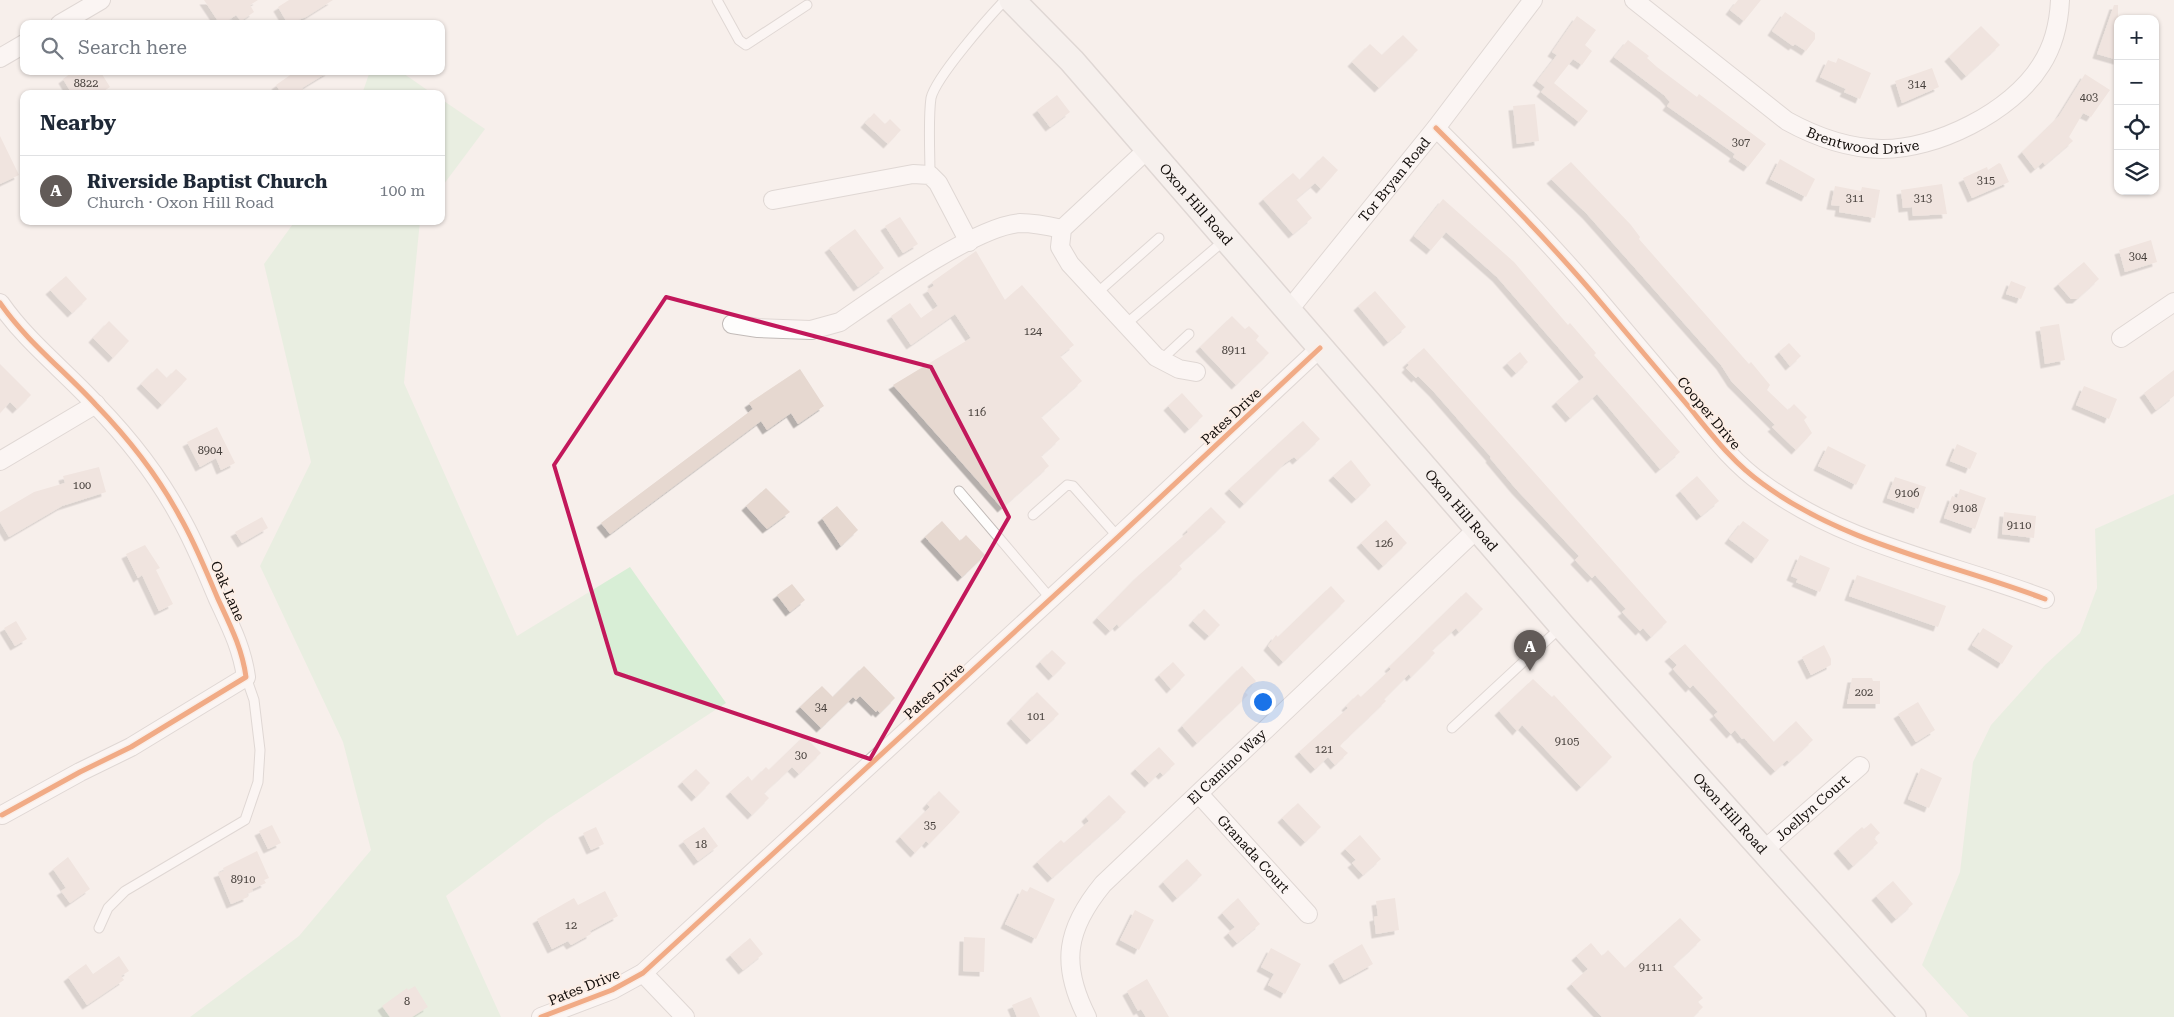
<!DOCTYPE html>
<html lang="en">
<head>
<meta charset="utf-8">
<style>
	:root { --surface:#fff; --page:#f6f6f7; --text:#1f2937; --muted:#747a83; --line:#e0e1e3; --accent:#625b58 }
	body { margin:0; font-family:"Roboto Serif",serif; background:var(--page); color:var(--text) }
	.controls { position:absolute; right:15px; top:15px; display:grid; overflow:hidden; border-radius:10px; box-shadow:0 1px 4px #0004 }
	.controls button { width:45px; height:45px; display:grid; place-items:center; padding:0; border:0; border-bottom:1px solid var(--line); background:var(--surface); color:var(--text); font:25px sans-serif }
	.you { position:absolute; left:1262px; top:701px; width:18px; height:18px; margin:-12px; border:4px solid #fff; border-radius:50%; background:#1a73e8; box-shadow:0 0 0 8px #1a73e833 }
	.badge { display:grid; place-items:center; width:32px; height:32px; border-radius:50%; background:var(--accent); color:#fff; font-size:16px; font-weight:700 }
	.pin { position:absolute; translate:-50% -41px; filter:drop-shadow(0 1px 2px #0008) }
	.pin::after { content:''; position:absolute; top:26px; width:18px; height:15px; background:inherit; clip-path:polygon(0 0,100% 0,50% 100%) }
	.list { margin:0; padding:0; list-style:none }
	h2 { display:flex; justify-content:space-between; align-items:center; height:65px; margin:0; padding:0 20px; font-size:21px }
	h2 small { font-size:16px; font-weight:400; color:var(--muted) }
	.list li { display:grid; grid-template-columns:32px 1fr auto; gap:15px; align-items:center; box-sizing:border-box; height:70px; padding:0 20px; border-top:1px solid var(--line) }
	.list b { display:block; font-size:19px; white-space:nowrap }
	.list p { margin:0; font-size:16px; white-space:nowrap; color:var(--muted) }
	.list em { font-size:16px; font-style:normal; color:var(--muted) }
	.icon { flex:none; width:28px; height:28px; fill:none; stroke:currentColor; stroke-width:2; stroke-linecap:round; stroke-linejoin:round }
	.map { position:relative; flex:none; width:2174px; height:1017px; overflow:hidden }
	.search { position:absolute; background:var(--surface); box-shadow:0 1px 4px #0004; left:20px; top:20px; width:425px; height:55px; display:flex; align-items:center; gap:12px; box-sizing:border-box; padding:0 18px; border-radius:10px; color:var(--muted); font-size:19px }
	.panel { position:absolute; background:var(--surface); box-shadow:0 1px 4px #0004; left:20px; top:90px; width:425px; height:135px; border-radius:10px }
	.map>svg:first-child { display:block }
	.green { fill:#d8eed6 }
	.building { fill:#e6d8d0; filter:url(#shadow) }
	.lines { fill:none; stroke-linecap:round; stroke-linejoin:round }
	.service-casing { stroke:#c2bbb8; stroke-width:11 }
	.minor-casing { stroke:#c2bbb8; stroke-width:20 }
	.secondary-casing { stroke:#c2bbb8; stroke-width:28 }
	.service { stroke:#fefdfc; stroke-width:9 }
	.minor { stroke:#fefdfc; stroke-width:18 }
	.secondary { stroke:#f4f1f0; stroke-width:25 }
	.cycleway-casing { stroke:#fdeee5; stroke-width:8 }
	.cycleway { stroke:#e8590c; stroke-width:5 }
	.marked { fill:none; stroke:#c2185b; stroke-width:4; stroke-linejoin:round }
	.labels { text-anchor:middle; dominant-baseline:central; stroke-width:4; stroke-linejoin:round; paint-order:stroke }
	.number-label { font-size:11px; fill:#47403c }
	.street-label { font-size:14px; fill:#110c09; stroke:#fdeee5 }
</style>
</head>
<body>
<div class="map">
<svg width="2174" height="1017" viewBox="0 0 2174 1017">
	<defs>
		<filter id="shadow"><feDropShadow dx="-4.5" dy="4.5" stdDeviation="0" flood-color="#0004"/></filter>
	</defs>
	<rect width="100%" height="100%" fill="#f7efeb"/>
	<g class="green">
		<path d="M370 71H400L433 94H362Z"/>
		<path d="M441 99 485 129 441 188Z"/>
		<path d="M295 221H420L404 383 517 636 630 567 726 703 548 819 446 896 501 1017H190L299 936 371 850 343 742 260 566 311 462 264 264Z"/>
		<path d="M2174 494V1017H1969L1922 965 1960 872 1973 762 1991 725 2045 665 2080 633 2097 588 2095 529Z"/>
	</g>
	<g class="building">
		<path d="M204 0H258L250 5 254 12 241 21 236 15 223 24H220Z"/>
		<path d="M289 0H333L306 17 288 24 278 7Z"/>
		<path d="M1738 0H1761L1744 21 1730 10Z"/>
		<path d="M2114 5H2118V60L2097 54Z"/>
		<path d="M1785 12 1815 33V39L1806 51 1795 44 1793 46 1772 31Z"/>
		<path d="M1577 16 1596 30 1585 45 1592 51 1582 65 1573 59 1554 83 1588 111 1579 122 1541 92 1545 87 1537 81 1557 55 1552 52Z"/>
		<path d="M1981 26 2000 45 1966 76 1949 57Z"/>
		<path d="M1403 35 1418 50 1379 88 1352 62 1370 44 1382 55Z"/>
		<path d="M1628 40 1649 56 1647 58 1657 67 1697 97 1699 94 1766 144 1748 167 1733 157 1735 154 1667 106 1670 102 1664 95 1614 57Z"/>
		<path d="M1838 58 1871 73 1860 99 1844 92 1846 89 1820 77 1828 60 1836 63Z"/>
		<path d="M1932 68 1939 87 1902 103 1895 81Z"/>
		<path d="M74 71H100L110 87 99 94H72L63 79Z"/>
		<path d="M296 71H330L302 88 306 94H282L276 85Z"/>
		<path d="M2085 74 2110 90 2091 117 2083 113 2069 137 2073 141 2045 165 2043 162 2035 169 2022 152 2059 116Z"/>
		<path d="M1057 95 1070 112 1050 127 1037 110Z"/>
		<path d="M1535 104 1539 141 1517 144 1513 106Z"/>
		<path d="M874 113 885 124 890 119 901 130 888 144 865 123Z"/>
		<path d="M0 136 19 175 0 184Z"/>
		<path d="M1323 156 1338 170 1321 189 1315 183 1296 199 1312 218 1293 234 1263 199 1293 173 1300 180Z"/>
		<path d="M1780 159 1815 179 1806 197 1770 179Z"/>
		<path d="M1571 162 1631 225 1640 237 1639 239 1749 364 1751 362 1770 385 1767 390 1788 410 1794 404 1807 417 1804 420 1812 433 1796 450 1772 427 1775 425 1732 382 1721 365 1587 214 1551 179Z"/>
		<path d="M1999 163 2001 164 2009 182 1972 198 1963 178 1987 167 1988 170Z"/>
		<path d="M1942 184 1947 214 1913 216 1912 207 1903 208 1901 190Z"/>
		<path d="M1835 186 1861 191 1862 187 1880 190 1875 218 1839 212 1840 206 1831 205Z"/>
		<path d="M1443 199 1514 262 1568 325 1570 323 1596 353 1594 355 1680 452 1660 469 1597 394 1570 418 1556 402 1584 377 1497 277 1446 232 1431 250 1414 236Z"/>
		<path d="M900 217 918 244 903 253 885 226Z"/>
		<path d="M855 229 884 268 858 287 829 248Z"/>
		<path d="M2151 240 2157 262 2125 272 2119 250Z"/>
		<path d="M976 251 1005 300 1022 285 1074 345 1060 356 1082 381 1041 417 1060 439 1041 456 1049 466 1002 508 893 385 971 338 955 314 911 345 891 316 910 303 921 318 938 306 927 290 934 286 932 282Z"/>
		<path d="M2084 262 2099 279 2077 299H2071L2058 284Z"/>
		<path d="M66 276 87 299 72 313 50 290Z"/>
		<path d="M2011 281 2026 287 2021 299 2006 294Z"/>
		<path d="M1375 291 1406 327 1388 342 1358 306Z"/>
		<path d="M1232 316 1245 329 1249 326 1259 336 1256 340 1269 353 1236 385 1200 347Z"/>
		<path d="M109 321 129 341 113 358 93 338Z"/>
		<path d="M2059 324 2065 360 2045 364 2040 327Z"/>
		<path d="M1789 343 1801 356 1790 366 1779 352Z"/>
		<path d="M1424 348 1667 622 1651 637 1643 628 1640 631 1622 612 1626 609 1595 575 1592 578 1575 560 1579 556 1516 489 1490 458 1491 457 1434 392 1418 376 1416 378 1406 368 1409 365 1407 363Z"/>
		<path d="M1520 352 1528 362 1516 373 1507 363Z"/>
		<path d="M0 364 31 395 17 409 10 402 0 413Z"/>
		<path d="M157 368 167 378 176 369 187 379 162 405 141 384Z"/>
		<path d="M800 369 824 406 798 424 791 413 767 430 761 421 610 534 601 523 753 409 749 403Z"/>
		<path d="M2174 370V396L2156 410 2144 393Z"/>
		<path d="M2084 386 2117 399 2109 419 2076 405Z"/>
		<path d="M1182 393 1203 416 1189 429 1168 406Z"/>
		<path d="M1303 421 1320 439 1297 460 1294 457 1285 463 1244 504 1229 489Z"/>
		<path d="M217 427 235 463 221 470 216 458 200 467 187 442Z"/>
		<path d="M1957 444 1977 453 1970 469 1950 461Z"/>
		<path d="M1828 446 1866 465 1856 485 1818 466Z"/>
		<path d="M1351 460 1371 485 1356 499 1333 476Z"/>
		<path d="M99 467 106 492 62 506 9 537 0 522V512L34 492 65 483 63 476Z"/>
		<path d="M1697 476 1719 501 1701 516 1680 491Z"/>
		<path d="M1895 477 1926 487 1918 509 1887 498Z"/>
		<path d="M766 488 790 512 767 529 746 506Z"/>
		<path d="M1960 489 1986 498 1975 529 1944 518 1952 496 1957 498Z"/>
		<path d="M837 506 858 530 841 546 822 518Z"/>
		<path d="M1211 507 1226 522 1179 565 1182 569 1119 627 1117 624 1110 631 1097 618 1138 576 1188 532 1187 530Z"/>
		<path d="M2004 512 2036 516 2034 538 2002 534Z"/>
		<path d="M262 517 268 528 242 543 235 532Z"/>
		<path d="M1386 520 1407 543 1383 566 1361 543Z"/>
		<path d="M942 521 960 541 966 535 985 555 962 577 925 537Z"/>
		<path d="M1743 521 1769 540 1756 559 1729 539Z"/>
		<path d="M145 545 160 568 156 570 173 604 159 611 142 575 138 578 126 554Z"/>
		<path d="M1800 555 1830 568 1820 592 1796 582 1798 579 1791 576Z"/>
		<path d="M1857 575 1946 606 1938 627 1849 596Z"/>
		<path d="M792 584 805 600 790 612 777 595Z"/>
		<path d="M1331 586 1345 601 1283 662 1268 646 1276 635 1278 637Z"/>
		<path d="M1466 592 1483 609 1459 632 1456 628 1432 650 1435 653 1411 677 1409 674 1384 699 1386 701 1345 740 1340 746 1348 753 1335 765 1328 757 1315 769 1299 752 1348 708 1346 706 1358 694 1361 697 1391 669 1389 667Z"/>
		<path d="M1204 609 1220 625 1209 636 1193 621Z"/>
		<path d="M16 621 27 639 15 646 4 628Z"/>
		<path d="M1983 628 2013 646 2002 664 1972 645Z"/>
		<path d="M1685 644 1774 742 1796 721 1813 740 1789 762 1787 760 1775 771 1744 738 1742 739 1735 730 1731 734 1714 715 1718 712 1693 685 1690 688 1673 669 1677 665 1669 657Z"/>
		<path d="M1824 645 1831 659V665L1811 675 1802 657Z"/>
		<path d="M1052 650 1066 663 1053 676 1040 662Z"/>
		<path d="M1173 662 1185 675 1171 689 1159 675Z"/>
		<path d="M864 666 895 698 880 713 877 710 876 712 860 696 856 700 853 697 821 728 800 707 822 686 833 697Z"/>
		<path d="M1242 666 1256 681 1245 692 1248 695 1197 743 1182 726Z"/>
		<path d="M1852 678H1872L1873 681H1880V704H1847Z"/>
		<path d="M1533 679 1552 697 1554 695 1612 757 1581 787 1522 725 1517 731 1499 711Z"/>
		<path d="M1037 692 1059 714 1031 740 1011 719Z"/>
		<path d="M1918 702 1935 730 1916 742 1898 714Z"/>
		<path d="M804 736 821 753 799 774 792 767 764 793 769 798 752 815 730 792 748 776 752 781 766 767 769 770Z"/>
		<path d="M1159 747 1175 764 1163 775 1160 772 1149 783 1135 769Z"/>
		<path d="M1921 768 1942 778 1929 808 1908 799Z"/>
		<path d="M696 769 710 783 696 797 682 782Z"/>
		<path d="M939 791 960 812 929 844 926 841 915 853 900 837 930 807 927 804Z"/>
		<path d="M1109 795 1126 812 1052 878 1037 862 1061 840 1064 843 1089 821 1086 817Z"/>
		<path d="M1298 803 1321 827 1305 842 1282 818Z"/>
		<path d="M1871 823 1880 833 1874 838 1878 843 1853 866 1838 849 1862 827 1864 829Z"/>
		<path d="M272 825 281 843 268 849 259 831Z"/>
		<path d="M596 827 604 844 591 850 583 833Z"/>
		<path d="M704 827 718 846 698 861 683 841Z"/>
		<path d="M1360 835 1381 859 1363 875 1352 863 1356 860 1345 849Z"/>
		<path d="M257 851 269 878 264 880 266 883 252 889 253 891 247 894 248 897 231 904 218 873 224 871 223 868Z"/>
		<path d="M68 857 90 889 70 903 61 891 66 888 53 869Z"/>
		<path d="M1187 859 1202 875 1177 898 1163 882Z"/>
		<path d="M1893 881 1913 904 1896 919 1876 896Z"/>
		<path d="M1030 887 1055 899 1036 939 1005 924 1022 889 1027 892Z"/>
		<path d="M605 891 618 916 590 931 591 934 571 945 568 941 552 949 537 919 574 898 578 905Z"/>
		<path d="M1238 898 1260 924 1237 943 1228 933 1235 927 1222 913Z"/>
		<path d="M1395 898 1399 930 1376 934 1374 917 1378 916 1376 901Z"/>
		<path d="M1135 910 1154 920 1139 950 1120 940Z"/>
		<path d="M1680 918 1701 940 1673 966 1703 998 1698 1002 1703 1007 1693 1017H1602L1571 984 1588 969 1576 956 1591 943 1602 956 1608 950 1625 968Z"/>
		<path d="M964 937 985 938 984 972 963 971Z"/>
		<path d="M750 938 763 954 743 970 730 955Z"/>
		<path d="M1362 944 1373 964 1344 980 1333 961Z"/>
		<path d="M1271 948 1301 964 1285 994 1268 985 1274 974 1261 967Z"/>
		<path d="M119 956 129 971 121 976 124 980 87 1005 68 977 86 964 93 974Z"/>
		<path d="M1147 979 1169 1017H1146L1141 1009 1138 1011 1127 991Z"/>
		<path d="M415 986 428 1007 412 1017H390L382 1006 407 988 408 990Z"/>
		<path d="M1031 997 1040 1017H1017L1012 1005Z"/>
	</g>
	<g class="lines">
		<defs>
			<g id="service">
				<path d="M717 0 739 40 746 45 807 5"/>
				<path d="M930 175C930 154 928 118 931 98 936 77 988 18 1005 0"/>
				<path d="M1097 293 1159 238"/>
				<path d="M1126 324 1226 239"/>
				<path d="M1161 360 1189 334"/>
				<path d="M959 491 1051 599"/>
				<path d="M1033 515 1067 485 1073 486 1118 537"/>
				<path d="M1452 728 1560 628"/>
				<path d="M99 928 108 908 125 891 245 820 258 782 260 750 254 700 246 677"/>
			</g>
			<g id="minor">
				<path id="s1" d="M1634 0 1787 121C1816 137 1847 148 1881 149 1935 150 2012 112 2041 65 2054 45 2059 23 2060 0"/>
				<path d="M60 24 101 0"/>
				<path d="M0 58 24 44"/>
				<path d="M1436 128C1493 185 1550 242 1602 304 1631 338 1660 373 1689 407 1712 435 1733 463 1763 484 1846 545 1950 563 2045 599"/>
				<path d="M1149 148 1062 229 1060 247 1070 264 1156 357 1179 369 1196 372"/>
				<path d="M773 200 913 174 930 175 938 183 969 242"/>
				<path d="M0 303C27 342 64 370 96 405 128 438 158 476 180 517 195 543 206 571 218 599 230 625 242 648 246 677L131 747 80 772 2 815"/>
				<path id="s2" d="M1288 311 1436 128 1533 0"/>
				<path d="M732 324 758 328 811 330 840 322C879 295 976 226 1020 223 1034 223 1049 226 1062 229"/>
				<path d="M2121 338 2174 302"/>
				<path d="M0 461 96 404"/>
				<path id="s3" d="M1199 794 1308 914"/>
				<path id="s4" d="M1764 850 1860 766"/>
				<path d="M643 973 685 1017"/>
				<path d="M541 1017 612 990 643 973 1118 537 1320 348"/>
				<path id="s5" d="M1087 1017C1060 964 1066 929 1103 884L1477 529"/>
			</g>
			<g id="secondary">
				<path id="s6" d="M1012 0 1072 61 1562 626 1913 1017"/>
			</g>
		</defs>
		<use href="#service" class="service-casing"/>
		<use href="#minor" class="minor-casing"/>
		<use href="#secondary" class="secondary-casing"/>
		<use href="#service" class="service"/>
		<use href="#minor" class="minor"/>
		<use href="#secondary" class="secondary"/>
		<defs>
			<g id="cycleway">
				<path d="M1436 128C1493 185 1550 242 1602 304 1631 338 1660 373 1689 407 1712 435 1733 463 1763 484 1846 545 1950 563 2045 599"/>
				<path d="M0 303C27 342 64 370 96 405 128 438 158 476 180 517 195 543 206 571 218 599 230 625 242 648 246 677L131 747 80 772 2 815"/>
				<path d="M541 1017 612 990 643 973 1118 537 1320 348"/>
			</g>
		</defs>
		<use href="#cycleway" class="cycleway-casing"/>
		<use href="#cycleway" class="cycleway"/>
	</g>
	<path d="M0 0H2174V1017H0ZM666 297 931 367 1009 517 870 759 616 673 554 465Z" fill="#f7efeb" fill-opacity=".55" fill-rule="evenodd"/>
	<path class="marked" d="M666 297 931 367 1009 517 870 759 616 673 554 465Z"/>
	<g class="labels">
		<g class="number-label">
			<text x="86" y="83">8822</text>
			<text x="1917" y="84">314</text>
			<text x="2089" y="97">403</text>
			<text x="1741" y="142">307</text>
			<text x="1986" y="180">315</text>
			<text x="1855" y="198">311</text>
			<text x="1923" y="198">313</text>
			<text x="2138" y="256">304</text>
			<text x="1033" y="331">124</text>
			<text x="1234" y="350">8911</text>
			<text x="977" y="412">116</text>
			<text x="210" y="450">8904</text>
			<text x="82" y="485">100</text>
			<text x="1907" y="493">9106</text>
			<text x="1965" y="508">9108</text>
			<text x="2019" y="525">9110</text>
			<text x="1384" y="543">126</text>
			<text x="1864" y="692">202</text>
			<text x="821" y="707">34</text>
			<text x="1036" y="716">101</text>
			<text x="1567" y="741">9105</text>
			<text x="1324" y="749">121</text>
			<text x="801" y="755">30</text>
			<text x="930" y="825">35</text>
			<text x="701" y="844">18</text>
			<text x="243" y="879">8910</text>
			<text x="571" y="925">12</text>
			<text x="1651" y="967">9111</text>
			<text x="407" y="1001">8</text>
		</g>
		<g class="street-label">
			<text stroke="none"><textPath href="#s1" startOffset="275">Brentwood Drive</textPath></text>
			<text stroke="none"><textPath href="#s2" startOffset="169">Tor Bryan Road</textPath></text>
			<text stroke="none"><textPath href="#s6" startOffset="275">Oxon Hill Road</textPath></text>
			<text transform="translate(1709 413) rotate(50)">Cooper Drive</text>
			<text transform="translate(1231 416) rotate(-43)">Pates Drive</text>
			<text stroke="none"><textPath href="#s6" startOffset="680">Oxon Hill Road</textPath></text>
			<text transform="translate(228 591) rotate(66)">Oak Lane</text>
			<text transform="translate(934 691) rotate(-42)">Pates Drive</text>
			<text stroke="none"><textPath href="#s5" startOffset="315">El Camino Way</textPath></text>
			<text stroke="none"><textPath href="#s4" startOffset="64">Joellyn Court</textPath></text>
			<text stroke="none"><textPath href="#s6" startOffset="1085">Oxon Hill Road</textPath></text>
			<text stroke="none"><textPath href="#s3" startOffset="81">Granada Court</textPath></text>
			<text transform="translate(584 987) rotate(-22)">Pates Drive</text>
		</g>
	</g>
</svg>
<div class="controls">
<button>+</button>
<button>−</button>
<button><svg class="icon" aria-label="locate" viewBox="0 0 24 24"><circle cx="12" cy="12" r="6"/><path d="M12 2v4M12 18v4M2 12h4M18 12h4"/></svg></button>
<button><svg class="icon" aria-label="layers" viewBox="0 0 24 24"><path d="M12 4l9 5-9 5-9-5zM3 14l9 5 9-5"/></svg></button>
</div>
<div class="you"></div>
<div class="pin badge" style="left:1530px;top:671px">A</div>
<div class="search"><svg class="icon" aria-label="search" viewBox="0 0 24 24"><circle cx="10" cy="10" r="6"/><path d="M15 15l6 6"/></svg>Search here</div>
<section class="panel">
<h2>Nearby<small></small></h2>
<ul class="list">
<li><span class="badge">A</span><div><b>Riverside Baptist Church</b><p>Church · Oxon Hill Road</p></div><em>100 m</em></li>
</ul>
</section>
</div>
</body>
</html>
